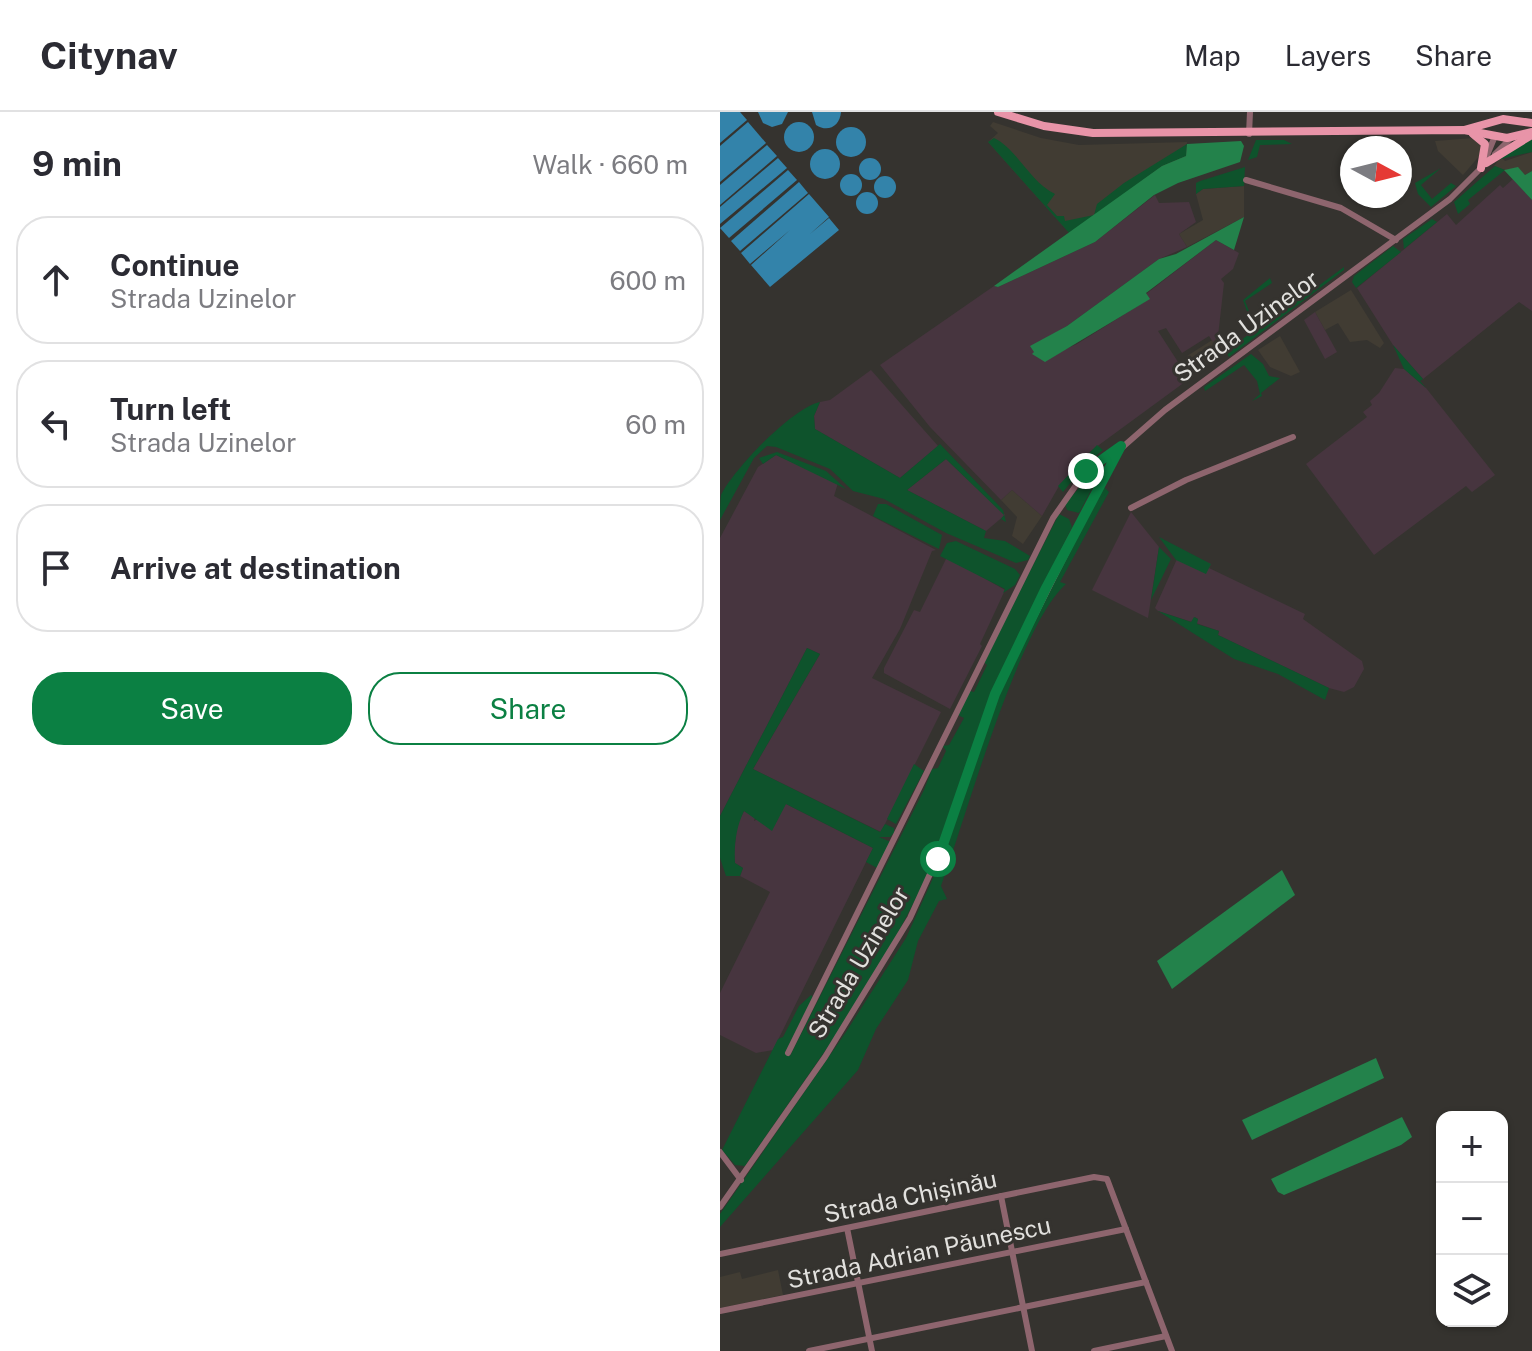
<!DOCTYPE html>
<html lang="en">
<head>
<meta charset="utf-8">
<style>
	:root { --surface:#fff; --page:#f7f7f7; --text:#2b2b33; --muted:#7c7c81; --line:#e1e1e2; --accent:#0b8043 }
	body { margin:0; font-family:"Public Sans",sans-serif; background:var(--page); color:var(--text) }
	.controls { position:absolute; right:24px; bottom:24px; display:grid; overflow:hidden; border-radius:16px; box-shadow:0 2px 6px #0004 }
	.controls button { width:72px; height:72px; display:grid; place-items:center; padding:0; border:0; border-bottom:2px solid var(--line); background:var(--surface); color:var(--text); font:40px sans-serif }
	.compass { position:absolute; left:620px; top:24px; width:72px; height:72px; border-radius:50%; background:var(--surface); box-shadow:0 2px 6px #0004; rotate:97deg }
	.stop { position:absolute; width:24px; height:24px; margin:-18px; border:6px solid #0b8043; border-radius:50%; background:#fff }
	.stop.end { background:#0b8043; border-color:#fff; box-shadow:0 2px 8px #0008 }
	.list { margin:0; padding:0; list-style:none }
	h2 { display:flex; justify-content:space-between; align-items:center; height:104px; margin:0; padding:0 32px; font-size:34px }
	h2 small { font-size:26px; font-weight:400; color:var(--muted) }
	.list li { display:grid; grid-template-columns:52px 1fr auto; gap:24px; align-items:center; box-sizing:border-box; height:128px; margin:0 16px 16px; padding:0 16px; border:2px solid var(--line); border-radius:32px }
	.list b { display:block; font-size:30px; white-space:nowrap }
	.list p { margin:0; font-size:26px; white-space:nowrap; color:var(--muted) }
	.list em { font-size:26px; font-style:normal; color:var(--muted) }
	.actions { display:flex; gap:16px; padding:24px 32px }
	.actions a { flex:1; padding:18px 0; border:2px solid var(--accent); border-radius:32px; text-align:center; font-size:28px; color:var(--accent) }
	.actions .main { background:var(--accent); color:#fff }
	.icon { flex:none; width:44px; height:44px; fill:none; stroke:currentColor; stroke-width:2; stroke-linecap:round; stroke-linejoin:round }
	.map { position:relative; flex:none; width:812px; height:1239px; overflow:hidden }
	header { display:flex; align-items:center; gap:48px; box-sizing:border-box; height:112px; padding:0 40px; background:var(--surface); border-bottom:2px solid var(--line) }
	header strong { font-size:38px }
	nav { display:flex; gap:44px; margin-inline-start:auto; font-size:28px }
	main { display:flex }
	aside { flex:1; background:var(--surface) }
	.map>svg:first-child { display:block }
	.built { fill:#413c33 }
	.industrial { fill:#47353f }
	.green { fill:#0e532c }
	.forest { fill:#23824b }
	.water { fill:#3383aa }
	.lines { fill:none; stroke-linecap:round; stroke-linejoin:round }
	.minor { stroke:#8e656e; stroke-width:6 }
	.major { stroke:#e894a8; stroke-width:8 }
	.route { stroke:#0b8043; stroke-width:10 }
	.labels { text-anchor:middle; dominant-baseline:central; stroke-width:6; stroke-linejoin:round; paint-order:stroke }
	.street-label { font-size:24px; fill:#e2e1de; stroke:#35332f }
</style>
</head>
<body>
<header>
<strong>Citynav</strong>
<nav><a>Map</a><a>Layers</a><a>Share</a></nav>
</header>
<main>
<aside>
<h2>9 min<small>Walk · 660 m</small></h2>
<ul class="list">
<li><svg class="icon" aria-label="ahead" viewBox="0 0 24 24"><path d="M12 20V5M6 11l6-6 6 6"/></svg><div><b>Continue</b><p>Strada Uzinelor</p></div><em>600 m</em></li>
<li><svg class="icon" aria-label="left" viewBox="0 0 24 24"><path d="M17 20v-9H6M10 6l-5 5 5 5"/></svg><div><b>Turn left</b><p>Strada Uzinelor</p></div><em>60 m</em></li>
<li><svg class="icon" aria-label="arrive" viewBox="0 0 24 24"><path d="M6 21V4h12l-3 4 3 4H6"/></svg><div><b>Arrive at destination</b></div></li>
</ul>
<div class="actions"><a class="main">Save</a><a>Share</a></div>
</aside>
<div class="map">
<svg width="812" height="1239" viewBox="0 0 812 1239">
	<rect width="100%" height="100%" fill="#35332f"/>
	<g class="built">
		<path d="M273 10 321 26 359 33 467 30 466 44 350 122 268 30 278 21 270 14Z"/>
		<path d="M753 26 761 29V42L743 63 718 39 715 29Z"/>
		<path d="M812 40V59L805 63 798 56 784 58 774 54 781 45 785 49Z"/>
		<path d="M524 74V105L467 135 459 122 483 108 476 82 483 77Z"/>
		<path d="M631 178 664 231 660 236 647 228 630 230 618 211 605 218 595 200Z"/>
		<path d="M560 224 580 260 571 264 550 255 538 238Z"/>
		<path d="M497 225 505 239 478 260 467 244Z"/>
		<path d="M292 378 322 404 303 432 292 424 297 405 281 388Z"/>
		<path d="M58 1158 63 1183 0 1196V1165L20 1160 22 1167Z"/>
	</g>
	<g class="industrial">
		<path d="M793 67 812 88V199L799 190 703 267 673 233 637 176 727 102 736 113 780 73 783 76Z"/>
		<path d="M435 83 439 91 469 90 476 110 459 122 467 135 439 147 347 214 311 235 315 240 332 243 357 232 429 187 426 182 496 128 519 141 513 157 501 167 504 171 498 224 493 230 489 224 462 241 446 216 438 219 469 267 368 341 339 374 322 404 292 378 281 388 210 315 160 253 274 174 278 175 375 130Z"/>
		<path d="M595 200 617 240 605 247 584 208Z"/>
		<path d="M675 256 684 257 706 276 775 363 752 380 746 374 654 443 586 352 647 305 643 300 652 293 650 289 659 281Z"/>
		<path d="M151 258 218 334 180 366 95 317 94 304 100 290 110 288Z"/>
		<path d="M56 343 118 371 114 384 216 438 212 439 180 517 152 566 221 600 161 720 33 657 100 542 87 536 0 704V426L38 355Z"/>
		<path d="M226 347 285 403 266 419 187 378Z"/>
		<path d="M411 400 439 435 428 506 372 478Z"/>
		<path d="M461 438 491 452 489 456 585 502 583 507 642 549 644 557 634 575 624 580 609 576 498 523 499 519 476 511 478 507 475 505 472 510 438 499 435 496Z"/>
		<path d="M227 445 285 478 260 532 262 534 230 597 164 561V556L194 498 200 500Z"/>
		<path d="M66 692 153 736 53 938 36 941 0 923V881L50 780 20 764 23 756 15 751 14 741 17 713 24 699 35 705 34 709Z"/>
	</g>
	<g class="green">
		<path d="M274 26C297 37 310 70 335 82L327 93 337 104H344L345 109 374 103 377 92 404 71 467 32 466 44 442 54 350 122 268 30Z"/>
		<path d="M812 27V40L781 47V45Z"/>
		<path d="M536 28H564L572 32 540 33 537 45 528 48Z"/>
		<path d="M775 54 785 58 748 88 750 92 738 102 734 90Z"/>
		<path d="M525 55 524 74 483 77 476 82V71L480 69Z"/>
		<path d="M721 56 701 73 712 87 731 71 736 74 711 95 698 82 695 71Z"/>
		<path d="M712 107 717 110 684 137 683 127Z"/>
		<path d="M673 134 681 140 636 176 632 170 634 164Z"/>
		<path d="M624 155V158L509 245 505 239 534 219 523 188 550 166 552 171 525 189 537 219Z"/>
		<path d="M673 233 703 267 700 269 706 276 684 257Z"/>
		<path d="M531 242 543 252 549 264 560 266 541 281 542 284 532 289 540 282 537 269 524 253 485 279 484 275Z"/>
		<path d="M100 290 94 304 95 317 180 366 220 332 283 398 286 410 281 407 284 403 226 347 187 378 266 419 264 426 285 429 310 444 308 448 296 451 226 421 164 387 133 379 110 357 56 335 47 334 34 346 0 408C0 401 0 390 1 383 14 357 72 296 100 290Z"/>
		<path d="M377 333 383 338 366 352 343 380 338 374Z"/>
		<path d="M57 340 106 359 126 377 56 343 43 352 39 346Z"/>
		<path d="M382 350 384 354 359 401 347 398 345 392Z"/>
		<path d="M382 373 389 380 340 470 346 472C299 513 245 708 221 774L227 787 219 789 198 829 188 868 156 917 138 958 0 1115V1102L126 920 186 826 223 744 279 582Z"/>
		<path d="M158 392H166L222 423 219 437 153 404Z"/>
		<path d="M339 402 349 407 352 415 273 579 204 771 171 834 112 929 25 1054 15 1053 2 1038 58 927 63 925 79 894 91 883 93 885 65 941 70 944 204 678 212 657 218 656 226 639 223 634 229 633 244 606 238 603 250 579 254 580 267 553 264 550Z"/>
		<path d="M439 425 491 452 486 462 456 448Z"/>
		<path d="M236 429 295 457 300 463 295 473 283 481 285 477 220 444 227 431Z"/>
		<path d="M439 435 451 447 431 488Z"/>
		<path d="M438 499 471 510 474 505 478 507 477 512 499 519 498 523 609 576 605 588 558 562 514 547Z"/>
		<path d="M87 536 100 542 33 657 160 720 165 712 174 716V721L170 725H159L171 730 157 756 146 750 153 736 66 692 52 719 24 699C16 715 14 733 15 751L23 756 20 764H6L0 746V704Z"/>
		<path d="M194 652 204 659 176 712 167 707Z"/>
	</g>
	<g class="forest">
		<path d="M521 29 524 34 520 50 458 71 434 83 375 130 278 175 274 174 442 54 466 44 467 32Z"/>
		<path d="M798 55 805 63 812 59V88L784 58Z"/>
		<path d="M524 105 514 138 496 128 426 181 430 187 325 250 312 242 314 240 310 234 347 214 439 147 456 142Z"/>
		<path d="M562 758 575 783 452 877 437 849Z"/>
		<path d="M656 946 664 966 532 1028 522 1008Z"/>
		<path d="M682 1005 692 1025 681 1033 564 1083 558 1080 551 1067Z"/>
	</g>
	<g class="water">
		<path d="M0 0H20L27 8 0 31Z"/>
		<path d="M38 0H68L62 12 52 15 43 11Z"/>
		<path d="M92 0H121C120 14 108 21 96 13Z"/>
		<path d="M28 10 46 31 0 70V34Z"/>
		<circle cx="79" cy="25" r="15"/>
		<circle cx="131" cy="30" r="15"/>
		<path d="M47 33 57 44 0 93V73Z"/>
		<circle cx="105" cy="52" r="15"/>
		<path d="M58 46 67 56 0 112V95Z"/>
		<circle cx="150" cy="57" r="11"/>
		<path d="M68 58 77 68 9 126 0 116Z"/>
		<circle cx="131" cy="73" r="11"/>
		<circle cx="165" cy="75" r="11"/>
		<path d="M79 70 88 81 20 139 11 129Z"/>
		<circle cx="147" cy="91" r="11"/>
		<path d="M89 82 109 105 90 122 109 106 119 118 50 175 31 153 70 118 30 152 21 141Z"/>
	</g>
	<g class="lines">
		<g class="minor">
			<path d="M529 22 530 0"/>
			<path d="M775 42 792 25"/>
			<path d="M765 48 775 24"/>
			<path d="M526 68 621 96 676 128"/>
			<path d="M411 396 466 368 573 325"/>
			<path d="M68 941 333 406 366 359 400 335"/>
			<path d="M0 1040 21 1068"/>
			<path d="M281 1084 312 1239"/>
			<path d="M0 1095 105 945 190 806 225 729 275 582 397 340 445 298 730 87 761 56"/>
			<path d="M127 1116 152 1239"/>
			<path d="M0 1142 374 1065 387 1067 452 1239"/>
			<path d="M0 1199 406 1117"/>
			<path d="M89 1239 426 1170"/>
			<path d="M374 1239 446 1224"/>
		</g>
		<g class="major">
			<path d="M278 0 324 14 373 21 744 18 787 26 812 20"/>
			<path d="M744 18 783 7 812 11"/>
			<path d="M753 22 765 32 761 56"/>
			<path d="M766 51 810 24"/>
		</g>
	</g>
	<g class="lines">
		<path class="route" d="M218 747 275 582 326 476 401 334 366 359"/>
	</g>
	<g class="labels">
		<g class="street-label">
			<text transform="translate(526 214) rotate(-36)">Strada Uzinelor</text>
			<text transform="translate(138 850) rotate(-59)">Strada Uzinelor</text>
			<text transform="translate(190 1084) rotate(-12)">Strada Chișinău</text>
			<text transform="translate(199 1140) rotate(-12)">Strada Adrian Păunescu</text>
		</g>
	</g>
</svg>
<div class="controls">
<button>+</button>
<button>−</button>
<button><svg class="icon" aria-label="layers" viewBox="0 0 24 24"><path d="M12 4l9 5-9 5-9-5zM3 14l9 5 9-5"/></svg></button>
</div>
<svg class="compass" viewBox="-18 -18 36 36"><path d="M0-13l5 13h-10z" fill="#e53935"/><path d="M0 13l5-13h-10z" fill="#7c7c81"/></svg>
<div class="stop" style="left:218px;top:747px"></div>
<div class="stop end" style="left:366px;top:359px"></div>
</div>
</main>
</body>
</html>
